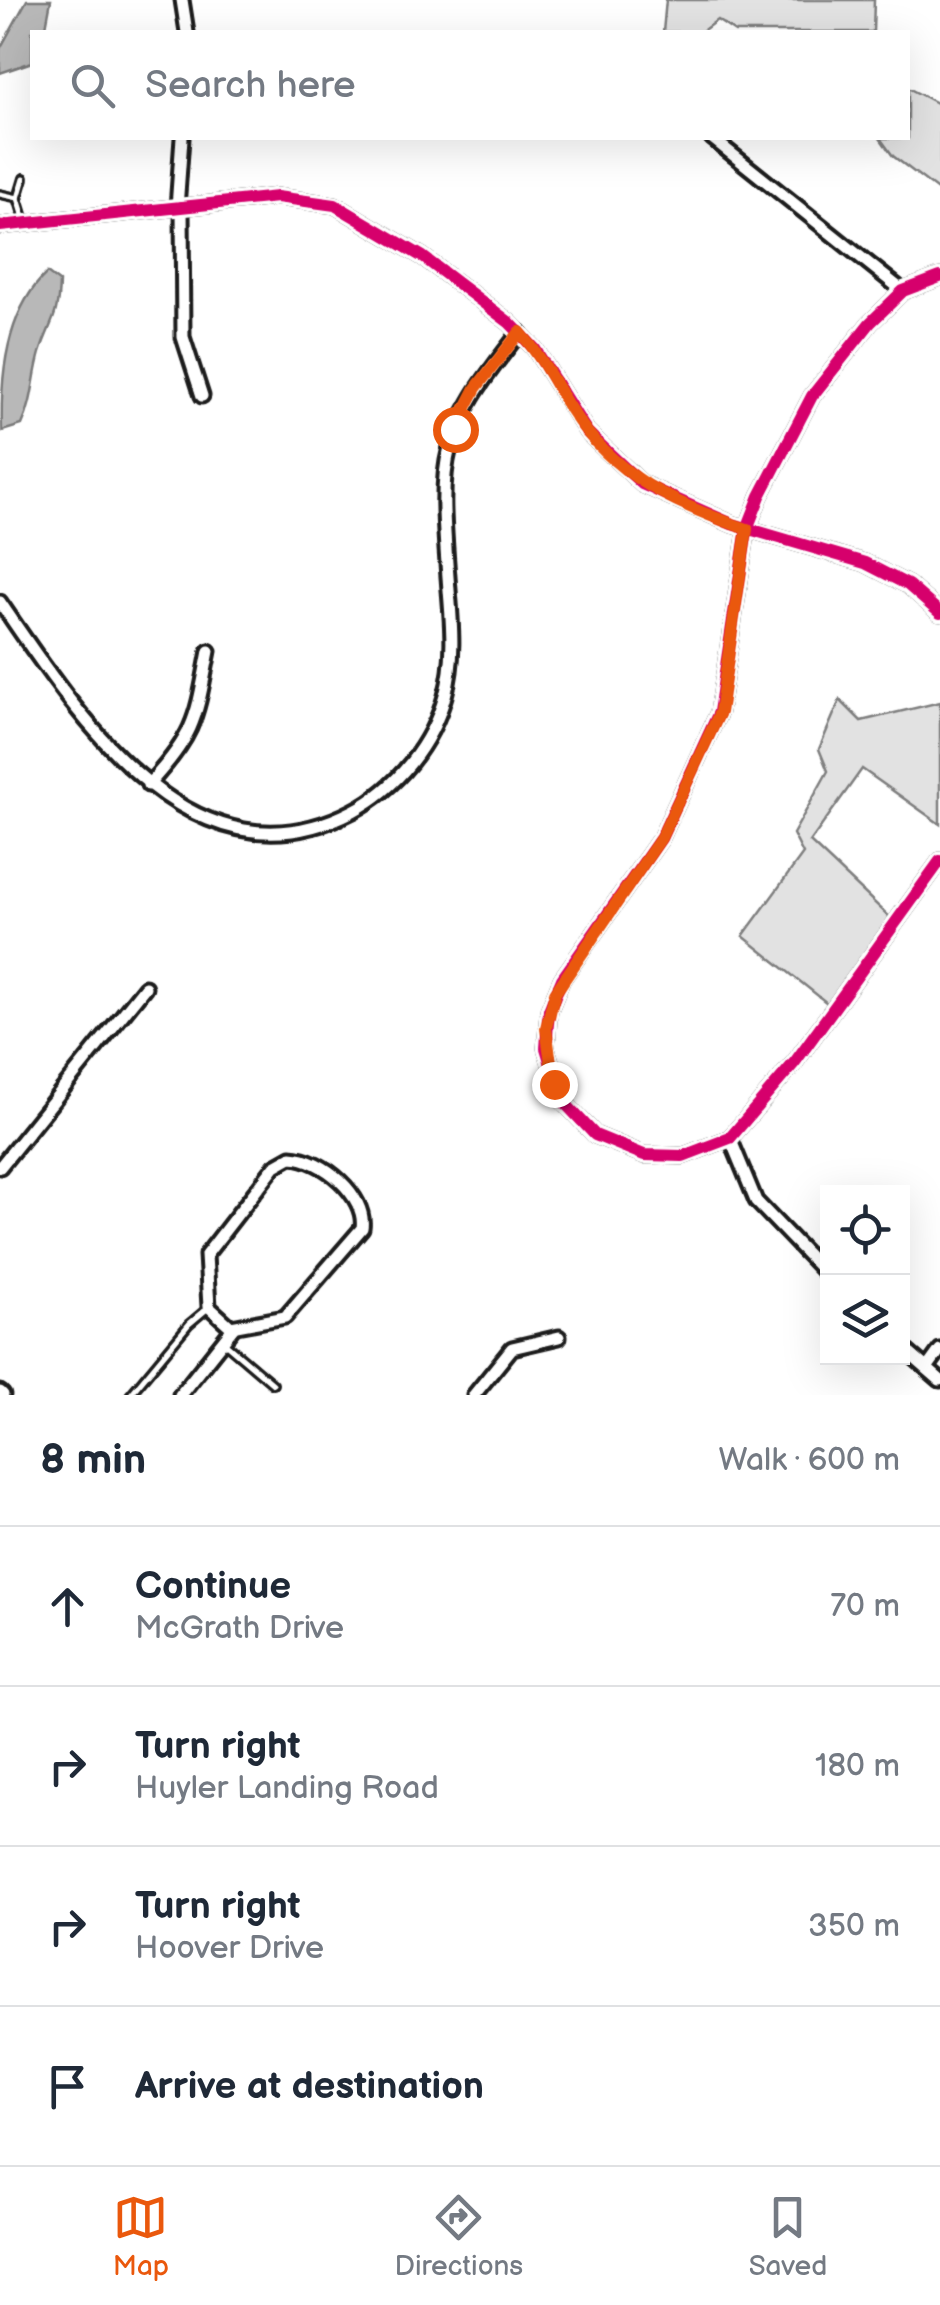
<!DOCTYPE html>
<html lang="en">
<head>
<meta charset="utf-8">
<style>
	:root { --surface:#fff; --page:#f6f6f7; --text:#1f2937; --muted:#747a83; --line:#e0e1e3; --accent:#ea580c }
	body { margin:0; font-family:"Balsamiq Sans",sans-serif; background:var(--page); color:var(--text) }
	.controls { position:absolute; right:30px; bottom:30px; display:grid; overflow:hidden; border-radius:0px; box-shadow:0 10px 40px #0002 }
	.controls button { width:90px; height:90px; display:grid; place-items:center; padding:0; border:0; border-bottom:2px solid var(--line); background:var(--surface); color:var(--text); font:50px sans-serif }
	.stop { position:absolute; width:30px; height:30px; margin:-22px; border:8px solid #ea580c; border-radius:50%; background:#fff }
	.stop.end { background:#ea580c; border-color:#fff; box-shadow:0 2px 10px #0008 }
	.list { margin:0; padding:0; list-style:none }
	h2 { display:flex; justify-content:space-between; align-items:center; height:130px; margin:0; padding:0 40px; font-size:42px }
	h2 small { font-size:32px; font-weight:400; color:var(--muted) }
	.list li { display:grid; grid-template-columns:65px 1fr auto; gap:30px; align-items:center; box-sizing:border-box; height:160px; padding:0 40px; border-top:2px solid var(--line) }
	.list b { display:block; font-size:38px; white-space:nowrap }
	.list p { margin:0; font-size:32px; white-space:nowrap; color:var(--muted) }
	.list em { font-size:32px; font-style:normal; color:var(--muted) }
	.icon { flex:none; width:55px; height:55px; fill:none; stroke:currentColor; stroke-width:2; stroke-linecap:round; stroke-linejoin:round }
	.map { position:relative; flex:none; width:940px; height:1395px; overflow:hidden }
	.search { position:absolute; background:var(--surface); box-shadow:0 10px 40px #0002; left:30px; right:30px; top:30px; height:110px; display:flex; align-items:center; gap:25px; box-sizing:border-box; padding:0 35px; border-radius:0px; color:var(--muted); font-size:38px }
	.sheet { height:770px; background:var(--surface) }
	nav { display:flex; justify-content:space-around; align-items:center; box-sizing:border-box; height:140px; border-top:2px solid var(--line); background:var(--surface); font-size:28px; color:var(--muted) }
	nav a { display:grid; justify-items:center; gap:5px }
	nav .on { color:var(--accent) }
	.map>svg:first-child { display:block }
	.green { fill:#e2e2e2; stroke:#7f7f7f; stroke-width:2.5 }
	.water { fill:#b8b8b8; stroke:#7a7a7a; stroke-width:2.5 }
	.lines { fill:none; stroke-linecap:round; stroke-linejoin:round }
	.service-casing { stroke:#1c1c1c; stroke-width:12 }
	.minor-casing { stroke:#1c1c1c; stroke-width:19 }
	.service { stroke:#fff; stroke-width:5 }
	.minor { stroke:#fff; stroke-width:11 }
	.cycleway-casing { stroke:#fff; stroke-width:19 }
	.cycleway { stroke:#d6006c; stroke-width:12 }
	.route { stroke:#ea580c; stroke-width:12 }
</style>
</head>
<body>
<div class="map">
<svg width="940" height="1395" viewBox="0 0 940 1395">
	<rect width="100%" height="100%" fill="#fff"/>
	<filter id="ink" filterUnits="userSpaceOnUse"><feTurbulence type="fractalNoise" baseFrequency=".01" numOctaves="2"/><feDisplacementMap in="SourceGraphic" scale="20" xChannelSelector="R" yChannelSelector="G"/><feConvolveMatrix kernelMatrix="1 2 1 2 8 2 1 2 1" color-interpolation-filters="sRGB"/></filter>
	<g filter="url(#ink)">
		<g class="green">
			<path d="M666 0H874L873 32H735L717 20 701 32H663Z"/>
			<path d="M908 88 940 105V192L893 156 880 138H908Z"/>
			<path d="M840 700 861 721 940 702V824L862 769 810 842 894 921 832 1007 743 936 803 854 793 834 828 771 819 749Z"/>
		</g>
		<g class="water">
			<path d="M27 0H51L45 32H32V62L0 73V49Z"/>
			<path d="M47 273 59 282C58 321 50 320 40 353 33 377 33 402 22 425L2 431C0 376 6 311 47 273Z"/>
		</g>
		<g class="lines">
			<defs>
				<g id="service">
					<path d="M0 194 18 198 25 221"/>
					<path d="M18 198 24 178"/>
					<path d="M225 1343 273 1384"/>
					<path d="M130 1395 189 1324 208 1308"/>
				</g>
				<g id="minor">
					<path d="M182 0 187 32"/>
					<path d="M712 138 903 291"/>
					<path d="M177 208 182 138"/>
					<path d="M182 208 183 337 202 396"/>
					<path d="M0 226 277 197 335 205 423 257 510 323 535 349 587 432 642 484 732 524 865 563 908 585 940 613"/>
					<path d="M940 277 903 291 870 323 812 396 760 496 747 529 719 712 661 838 562 979 549 1010 546 1048 562 1100 595 1135 644 1155 683 1156 730 1138 795 1062 940 861"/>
					<path d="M0 602C77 715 192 894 353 811 397 788 432 744 445 696 455 661 452 626 449 590 439 458 435 439 520 332"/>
					<path d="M148 785C197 732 196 718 209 651"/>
					<path d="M730 1138 756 1201 828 1276"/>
					<path d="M291 1157C322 1158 367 1196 362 1228L285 1317 231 1327 209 1307 206 1255 275 1166Z"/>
					<path d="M0 1167 145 987"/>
					<path d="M902 1347 940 1380"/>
					<path d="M927 1368 940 1350"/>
					<path d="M0 1392 3 1395"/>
					<path d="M180 1395 234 1327"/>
					<path d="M474 1395 512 1348 559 1337"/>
				</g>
			</defs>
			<use href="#service" class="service-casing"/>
			<use href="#minor" class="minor-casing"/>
			<use href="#service" class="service"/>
			<use href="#minor" class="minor"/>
			<defs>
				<g id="cycleway">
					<path d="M0 226 277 197 335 205 423 257 510 323 535 349 587 432 642 484 732 524 865 563 908 585 940 613"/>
					<path d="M940 277 903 291 870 323 812 396 760 496 747 529 719 712 661 838 562 979 549 1010 546 1048 562 1100 595 1135 644 1155 683 1156 730 1138 795 1062 940 861"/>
				</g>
			</defs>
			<use href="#cycleway" class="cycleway-casing"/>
			<use href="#cycleway" class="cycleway"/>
		</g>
	</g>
	<g class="lines" filter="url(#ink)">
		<path class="route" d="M455 429 476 388 520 332C542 357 554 383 571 410 613 476 676 505 747 529L720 712 661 838 555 993 546 1028 554 1084"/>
	</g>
</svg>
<div class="controls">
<button><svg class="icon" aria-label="locate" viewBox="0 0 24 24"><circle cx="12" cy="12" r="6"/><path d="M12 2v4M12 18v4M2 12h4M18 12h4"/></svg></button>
<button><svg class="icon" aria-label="layers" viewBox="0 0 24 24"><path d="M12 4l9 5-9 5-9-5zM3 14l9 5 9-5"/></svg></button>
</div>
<div class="stop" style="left:455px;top:429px"></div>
<div class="stop end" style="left:554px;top:1084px"></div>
<div class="search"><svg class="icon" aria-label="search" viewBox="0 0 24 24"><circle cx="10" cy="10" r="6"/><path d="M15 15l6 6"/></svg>Search here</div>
</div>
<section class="sheet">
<h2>8 min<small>Walk · 600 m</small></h2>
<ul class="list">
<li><svg class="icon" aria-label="ahead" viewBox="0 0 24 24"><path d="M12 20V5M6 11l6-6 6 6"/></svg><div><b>Continue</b><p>McGrath Drive</p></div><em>70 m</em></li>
<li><svg class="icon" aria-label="right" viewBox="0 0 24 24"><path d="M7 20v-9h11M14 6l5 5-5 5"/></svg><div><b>Turn right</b><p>Huyler Landing Road</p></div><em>180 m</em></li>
<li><svg class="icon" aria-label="right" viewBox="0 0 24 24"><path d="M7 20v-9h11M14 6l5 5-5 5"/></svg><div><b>Turn right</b><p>Hoover Drive</p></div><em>350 m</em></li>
<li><svg class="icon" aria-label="arrive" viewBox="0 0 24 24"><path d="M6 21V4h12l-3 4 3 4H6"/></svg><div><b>Arrive at destination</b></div></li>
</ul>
</section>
<nav>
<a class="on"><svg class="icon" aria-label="map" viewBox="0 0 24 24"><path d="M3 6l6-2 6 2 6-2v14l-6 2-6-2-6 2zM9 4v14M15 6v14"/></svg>Map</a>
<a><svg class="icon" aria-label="directions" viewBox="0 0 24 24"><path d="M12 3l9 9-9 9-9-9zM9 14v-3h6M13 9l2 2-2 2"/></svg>Directions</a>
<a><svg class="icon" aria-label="saved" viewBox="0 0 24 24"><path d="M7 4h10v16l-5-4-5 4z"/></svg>Saved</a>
</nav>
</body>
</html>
